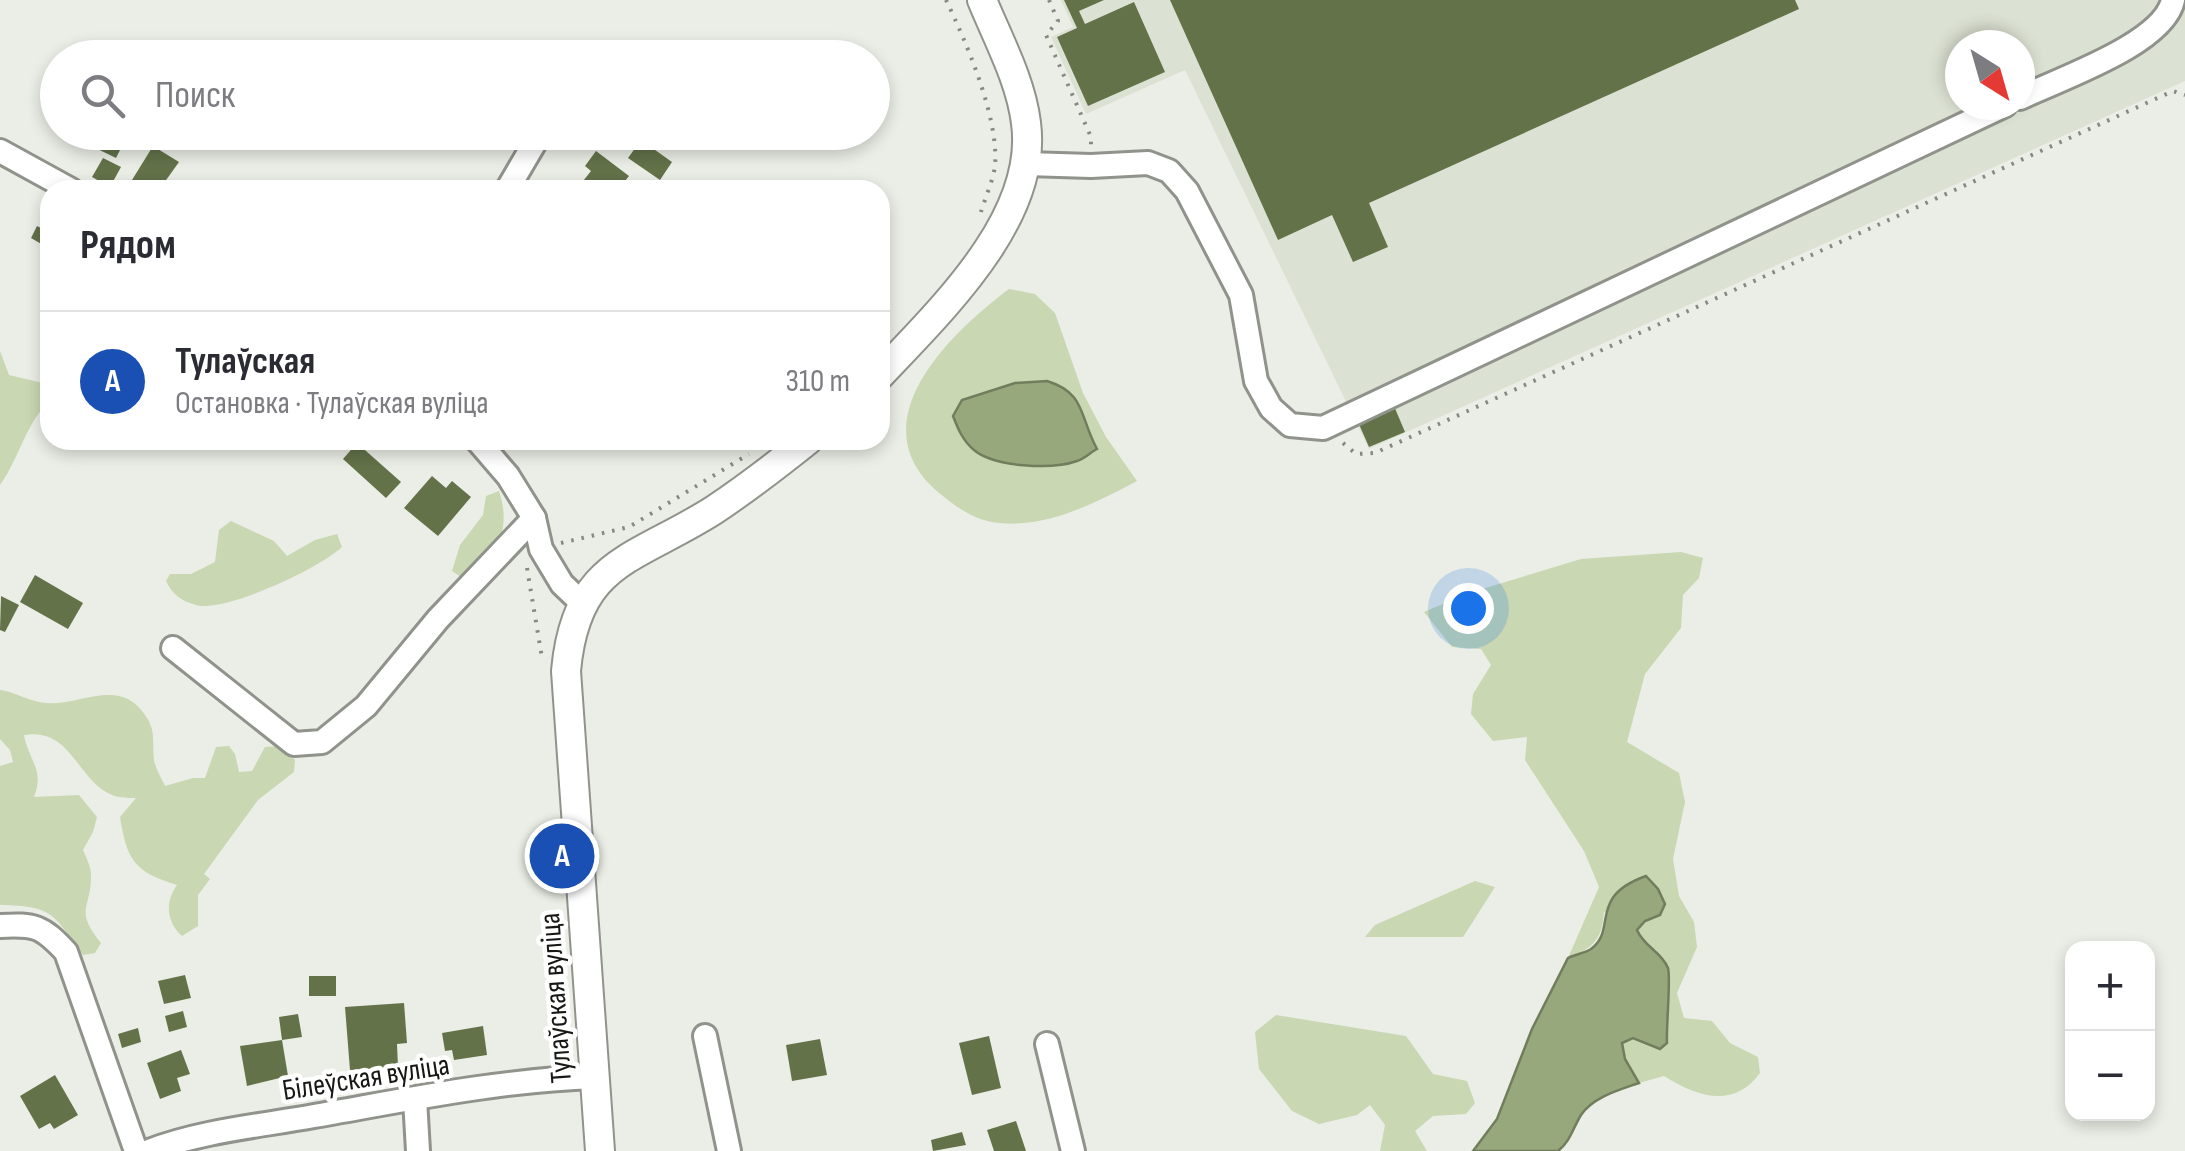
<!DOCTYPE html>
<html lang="ru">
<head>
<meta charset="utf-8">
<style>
	:root { --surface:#fff; --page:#f7f7f7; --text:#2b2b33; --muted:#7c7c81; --line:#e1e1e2; --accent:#454bc0 }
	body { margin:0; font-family:"Sofia Sans Condensed",sans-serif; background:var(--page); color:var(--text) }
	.controls { position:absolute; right:30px; bottom:30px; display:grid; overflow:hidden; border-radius:20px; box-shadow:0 5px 15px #0003 }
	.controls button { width:90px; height:90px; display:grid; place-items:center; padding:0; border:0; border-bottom:2px solid var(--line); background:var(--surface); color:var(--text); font:50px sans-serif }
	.compass { position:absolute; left:1945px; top:30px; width:90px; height:90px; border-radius:50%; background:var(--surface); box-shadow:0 5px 15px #0003; rotate:143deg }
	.you { position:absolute; left:1468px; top:608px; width:35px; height:35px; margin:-25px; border:8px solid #fff; border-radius:50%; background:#1a73e8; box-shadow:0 0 0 15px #1a73e833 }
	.badge { display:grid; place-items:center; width:65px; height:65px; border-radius:50%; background:var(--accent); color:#fff; font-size:32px; font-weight:700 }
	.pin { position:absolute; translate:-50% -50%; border:5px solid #fff; box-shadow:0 2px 10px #0006 }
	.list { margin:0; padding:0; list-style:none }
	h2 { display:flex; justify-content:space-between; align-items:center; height:130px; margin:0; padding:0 40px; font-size:42px }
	h2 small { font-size:32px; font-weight:400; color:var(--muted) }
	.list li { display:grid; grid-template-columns:65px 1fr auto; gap:30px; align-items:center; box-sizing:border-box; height:140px; padding:0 40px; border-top:2px solid var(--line) }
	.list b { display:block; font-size:38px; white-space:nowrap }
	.list p { margin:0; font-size:32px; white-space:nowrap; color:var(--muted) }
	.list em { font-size:32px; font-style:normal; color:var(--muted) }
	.icon { flex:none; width:55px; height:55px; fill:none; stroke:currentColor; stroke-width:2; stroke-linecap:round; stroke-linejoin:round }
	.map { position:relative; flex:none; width:2185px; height:1151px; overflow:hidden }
	.search { position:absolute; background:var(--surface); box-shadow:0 5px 15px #0003; left:40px; top:40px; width:850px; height:110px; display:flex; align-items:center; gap:25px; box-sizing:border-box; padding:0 35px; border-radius:55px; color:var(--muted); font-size:38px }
	.panel { position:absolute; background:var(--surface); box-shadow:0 5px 15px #0003; left:40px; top:180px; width:850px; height:270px; border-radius:30px }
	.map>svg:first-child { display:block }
	.built { fill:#dce2d3; fill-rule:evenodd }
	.green { fill:#c9d7b3; fill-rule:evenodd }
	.water { fill:#97a87c; stroke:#717d5d; stroke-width:2.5 }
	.building { fill:#637249 }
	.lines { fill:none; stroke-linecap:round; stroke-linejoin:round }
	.minor-casing { stroke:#90938b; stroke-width:28 }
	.major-casing { stroke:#90938b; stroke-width:32 }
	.path { stroke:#868882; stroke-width:4; stroke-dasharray:2.5 8; stroke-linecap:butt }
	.minor { stroke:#fff; stroke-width:22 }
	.major { stroke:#fff; stroke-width:28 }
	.labels { text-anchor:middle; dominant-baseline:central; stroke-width:9; stroke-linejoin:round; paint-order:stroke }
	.street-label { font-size:30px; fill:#171815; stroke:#fff }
</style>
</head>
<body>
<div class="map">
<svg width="2185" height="1151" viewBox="0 0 2185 1151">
	<rect width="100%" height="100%" fill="#ebeee6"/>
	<path class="built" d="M1061 0H2185V81L1369 449 1185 70 1086 114 1051 37 1073 27ZM1960 45H2020V105H1960Z"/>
	<g class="green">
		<path d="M1009 289 1035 294 1055 313 1083 393 1106 437 1137 481C1095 503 1048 528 999 523 975 521 956 507 938 492 857 423 949 334 1009 289ZM1078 401 1084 424 1076 461 1040 467 1002 461Z"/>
		<path d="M0 351 9 375 47 384 50 401C26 422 19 459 0 485Z"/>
		<path d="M499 491C512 530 497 557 464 579L452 571 460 545 483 515 486 496Z"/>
		<path d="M231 521 274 541 287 556 315 540 337 534 342 547C320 568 225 613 196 605 181 601 172 594 166 581L170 574H191L215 562 219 530Z"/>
		<path d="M1681 552 1703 558 1699 578 1683 595 1681 628 1645 674 1627 742 1679 773 1685 802 1673 859 1679 896 1694 922 1697 947 1677 993 1684 1018 1712 1021 1730 1043 1758 1057 1760 1073C1733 1110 1696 1096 1664 1076L1639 1083 1625 1059 1622 1043 1632 1038 1659 1049 1667 1043 1666 1003 1669 985 1656 950 1643 944 1637 930 1645 921 1660 915 1604 912C1602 940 1593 948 1568 958L1599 887 1584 851 1525 760 1527 737 1493 741 1471 714 1473 694 1491 665 1481 649 1452 647 1424 612 1466 594 1581 559Z"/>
		<path d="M0 690C16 692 30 702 46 703 82 706 121 675 147 718 157 733 151 748 155 764 157 771 162 779 165 786L193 778H205L216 747 229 746 235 754 239 772 252 771 265 747 280 746 295 760 294 772 258 800 204 874 210 879 198 895V926L182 936C166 922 165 901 177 885 134 872 127 860 120 817L136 798C128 798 119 798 112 795 77 781 72 727 24 735 29 762 45 769 34 797L79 795 97 817 93 832 83 850C86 857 91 867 91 874 92 909 73 908 101 943L95 953 83 955C53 914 54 906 0 905V766L13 762 10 750 0 739Z"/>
		<path d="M1475 881 1495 887 1463 937H1365L1375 925Z"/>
		<path d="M1276 1015 1406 1036 1433 1074 1467 1081 1475 1103 1466 1114 1433 1116 1415 1131 1427 1151H1380L1385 1125 1370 1105 1357 1115 1319 1124 1292 1111 1259 1069 1255 1032Z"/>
	</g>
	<g class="water">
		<path d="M1047 381C1086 393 1079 416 1097 449 1091 452 1084 459 1077 461 1052 470 994 467 974 450 963 441 958 429 953 416L962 400 1015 383Z"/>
		<path d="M1646 876 1658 889 1665 904 1660 915 1645 921 1637 930C1644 947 1661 951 1668 968 1671 978 1666 1027 1667 1043L1660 1049 1633 1038 1622 1043 1625 1059 1639 1083C1619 1090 1593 1097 1581 1115 1573 1128 1570 1142 1558 1151H1473L1497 1119 1532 1029 1568 958C1574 955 1585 953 1591 949 1618 929 1587 897 1646 876Z"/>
	</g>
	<g class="building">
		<path d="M1064 0H1104L1079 11 1085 24 1134 2 1165 72 1088 106 1057 37 1077 28Z"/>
		<path d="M1170 0H1795L1799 9 1369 203 1388 247 1353 262 1332 215 1278 240Z"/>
		<path d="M75 132H129L116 158 73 137Z"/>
		<path d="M641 140 672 162 660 180 628 158Z"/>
		<path d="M153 146 179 162 159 190H148L132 180Z"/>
		<path d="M596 151 629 176 618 190H576L591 171 585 166Z"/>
		<path d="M103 158 121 167 110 187 92 177Z"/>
		<path d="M50 216V249L31 238 37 226 43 229Z"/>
		<path d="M1394 406 1405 432 1369 447 1358 422Z"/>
		<path d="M357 443 401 482 386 498 343 459Z"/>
		<path d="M432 476 446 488 452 481 471 497 438 536 404 508Z"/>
		<path d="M35 575 83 603 68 629 20 602Z"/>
		<path d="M1 596 19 605 5 632 0 630Z"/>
		<path d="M185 975 191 998 164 1004 158 981Z"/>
		<rect x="309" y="976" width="27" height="20"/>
		<path d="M404 1003 407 1043 397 1044 398 1067 350 1070 345 1007Z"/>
		<path d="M183 1011 187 1027 169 1032 165 1016Z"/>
		<path d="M298 1014 302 1037 282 1040 279 1017Z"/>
		<path d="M483 1026 487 1055 454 1060 452 1050 445 1051 442 1033Z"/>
		<path d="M138 1028 141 1042 122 1048 118 1034Z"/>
		<path d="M989 1036 1001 1088 972 1095 959 1043Z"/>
		<path d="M820 1039 827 1075 792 1081 786 1045Z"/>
		<path d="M282 1040 288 1076 247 1086 240 1046Z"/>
		<path d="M181 1050 190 1074 177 1078 181 1091 160 1099 147 1063Z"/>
		<path d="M55 1075 78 1115 54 1129 50 1123 39 1129 20 1096Z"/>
		<path d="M1016 1121 1026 1151H994L987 1130Z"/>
		<path d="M962 1132 966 1145 933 1151 931 1140Z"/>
	</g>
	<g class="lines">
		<defs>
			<g id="minor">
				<path d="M2020 98C2059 79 2164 44 2173 0"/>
				<path d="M0 151 71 190"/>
				<path d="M1027 164 1091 166 1148 163 1169 171 1187 191 1241 295 1256 381 1271 408 1290 425 1323 428 2005 105"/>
				<path d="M507 190 534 144"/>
				<path d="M477 440 508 476 534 518 541 549 562 584 583 604"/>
				<path d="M173 648 294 744 322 742 366 706 438 619 534 518"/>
				<path d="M0 926C35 924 42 926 66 952L136 1151"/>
				<path d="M705 1036 729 1151"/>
				<path d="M1047 1044 1073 1151"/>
				<path d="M415 1099 418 1151"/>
				<path d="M149 1151C201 1131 259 1126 314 1116 406 1100 501 1080 595 1077"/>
			</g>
			<g id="major">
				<path d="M880 375C940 311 1039 218 1026 123 1021 81 998 39 982 0"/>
				<path d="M600 1151 566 671C576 560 634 561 714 510 747 488 778 464 808 440"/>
			</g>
		</defs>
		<use href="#minor" class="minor-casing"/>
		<use href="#major" class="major-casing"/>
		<g class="path">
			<path d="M946 0C967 44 999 118 995 166 993 181 985 198 981 212"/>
			<path d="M1049 0 1058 21 1046 35 1091 137V145"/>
			<path d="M1343 443 1356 454 1375 453 2173 91 2185 95"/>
			<path d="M561 543 629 527 749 454"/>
			<path d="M527 568 542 658"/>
		</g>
		<use href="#minor" class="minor"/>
		<use href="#major" class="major"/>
	</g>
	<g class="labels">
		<g class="street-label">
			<text transform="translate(556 998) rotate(-94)">Тулаўская вуліца</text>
			<text transform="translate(366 1078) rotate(-9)">Білеўская вуліца</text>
		</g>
	</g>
</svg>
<div class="controls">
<button>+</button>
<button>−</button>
</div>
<svg class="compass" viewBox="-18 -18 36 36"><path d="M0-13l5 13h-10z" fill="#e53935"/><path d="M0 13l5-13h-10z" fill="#7c7c81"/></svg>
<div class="you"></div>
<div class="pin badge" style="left:562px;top:856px;background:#1a4fb4">A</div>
<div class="search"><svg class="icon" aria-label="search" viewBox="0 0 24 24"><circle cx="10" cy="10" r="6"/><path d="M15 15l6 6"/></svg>Поиск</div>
<section class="panel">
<h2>Рядом<small></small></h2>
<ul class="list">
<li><span class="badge" style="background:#1a4fb4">A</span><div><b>Тулаўская</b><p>Остановка · Тулаўская вуліца</p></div><em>310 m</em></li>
</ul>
</section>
</div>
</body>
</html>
